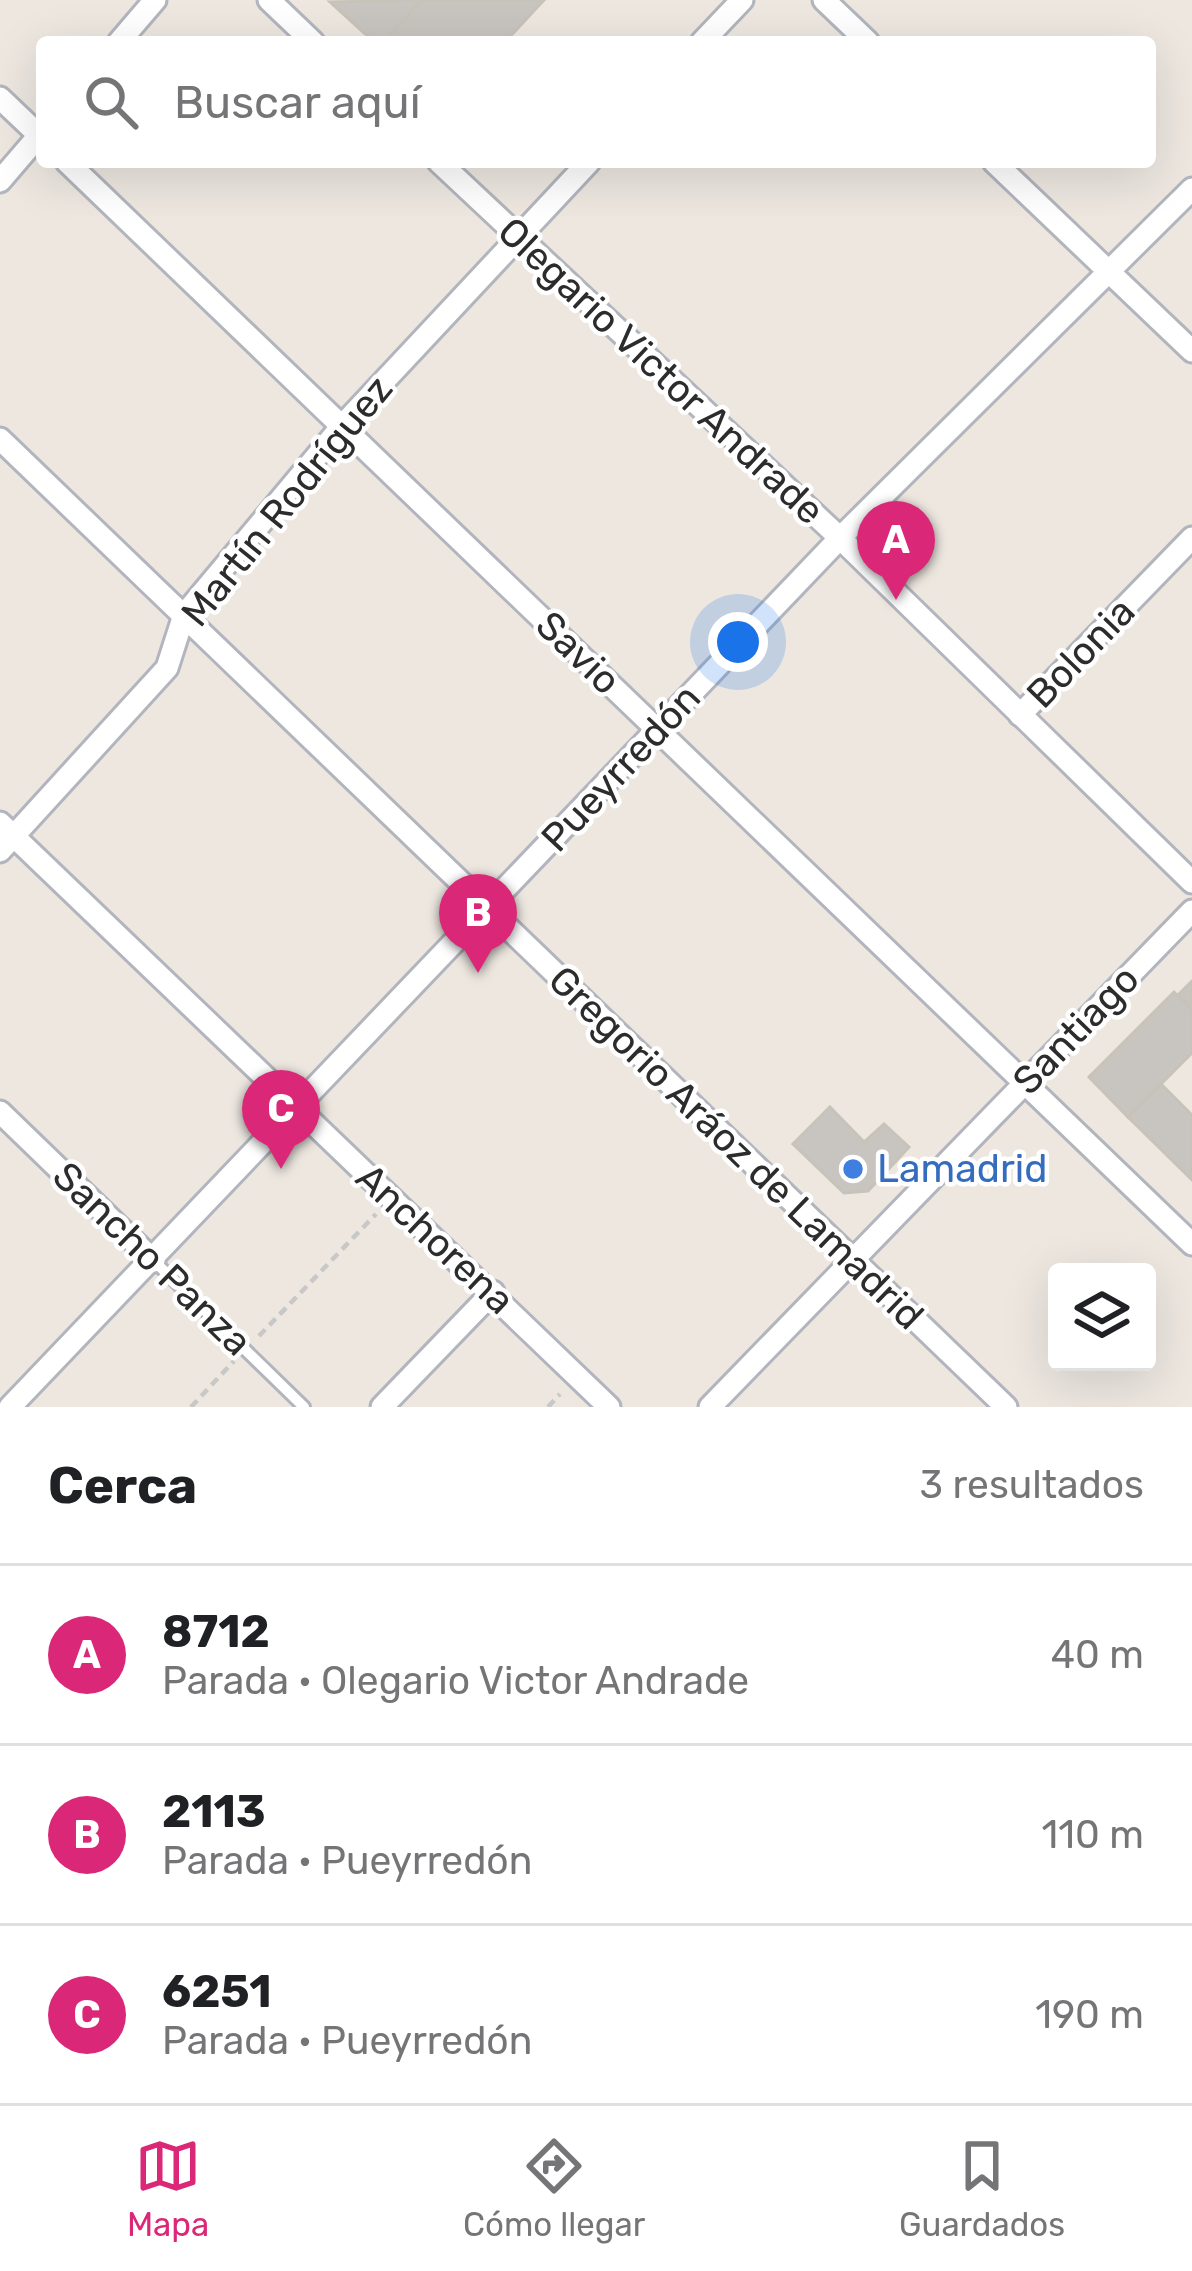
<!DOCTYPE html>
<html lang="es">
<head>
<meta charset="utf-8">
<style>
	:root { --surface:#fff; --page:#f6f6f6; --text:#202124; --muted:#757577; --line:#e0e0e0; --accent:#db2777 }
	body { margin:0; font-family:Rubik,sans-serif; background:var(--page); color:var(--text) }
	.controls { position:absolute; right:36px; bottom:36px; display:grid; overflow:hidden; border-radius:12px; box-shadow:0 12px 48px #0002 }
	.controls button { width:108px; height:108px; display:grid; place-items:center; padding:0; border:0; border-bottom:3px solid var(--line); background:var(--surface); color:var(--text); font:60px sans-serif }
	.you { position:absolute; left:738px; top:642px; width:42px; height:42px; margin:-30px; border:9px solid #fff; border-radius:50%; background:#1a73e8; box-shadow:0 0 0 18px #1a73e833 }
	.badge { display:grid; place-items:center; width:78px; height:78px; border-radius:50%; background:var(--accent); color:#fff; font-size:39px; font-weight:700 }
	.pin { position:absolute; translate:-50% -99px; filter:drop-shadow(0 3px 6px #0008) }
	.pin::after { content:''; position:absolute; top:63px; width:42px; height:36px; background:inherit; clip-path:polygon(0 0,100% 0,50% 100%) }
	.list { margin:0; padding:0; list-style:none }
	h2 { display:flex; justify-content:space-between; align-items:center; height:156px; margin:0; padding:0 48px; font-size:51px }
	h2 small { font-size:39px; font-weight:400; color:var(--muted) }
	.list li { display:grid; grid-template-columns:78px 1fr auto; gap:36px; align-items:center; box-sizing:border-box; height:180px; padding:0 48px; border-top:3px solid var(--line) }
	.list b { display:block; font-size:45px; white-space:nowrap }
	.list p { margin:0; font-size:39px; white-space:nowrap; color:var(--muted) }
	.list em { font-size:39px; font-style:normal; color:var(--muted) }
	.icon { flex:none; width:66px; height:66px; fill:none; stroke:currentColor; stroke-width:2; stroke-linecap:round; stroke-linejoin:round }
	.map { position:relative; flex:none; width:1192px; height:1407px; overflow:hidden }
	.search { position:absolute; background:var(--surface); box-shadow:0 12px 48px #0002; left:36px; right:36px; top:36px; height:132px; display:flex; align-items:center; gap:30px; box-sizing:border-box; padding:0 42px; border-radius:12px; color:var(--muted); font-size:45px }
	.sheet { height:696px; background:var(--surface) }
	nav { display:flex; justify-content:space-around; align-items:center; box-sizing:border-box; height:168px; border-top:3px solid var(--line); background:var(--surface); font-size:33px; color:var(--muted) }
	nav a { display:grid; justify-items:center; gap:6px }
	nav .on { color:var(--accent) }
	.map>svg:first-child { display:block }
	.building { fill:#c8c4bf; stroke:#c8c3b9; stroke-width:3 }
	.lines { fill:none; stroke-linecap:round; stroke-linejoin:round }
	.lane-casing { stroke:#b3b5be; stroke-width:16 }
	.street-casing { stroke:#b3b5be; stroke-width:27 }
	.path { stroke:#c8c8c8; stroke-width:4.5; stroke-dasharray:9 6; stroke-linecap:butt }
	.lane { stroke:#fff; stroke-width:10 }
	.street { stroke:#fff; stroke-width:21 }
	.shop-dot { fill:#3f7fe0; stroke:#fff; stroke-width:4.5 }
	.labels { text-anchor:middle; dominant-baseline:central; stroke-width:9; stroke-linejoin:round; paint-order:stroke }
	.street-label { font-size:39px; fill:#2c2c2c; stroke:#fff }
	.shop-label { font-size:39px; fill:#366cbe; stroke:#fff; text-anchor:start }
</style>
</head>
<body>
<div class="map">
<svg width="1192" height="1407" viewBox="0 0 1192 1407">
	<rect width="100%" height="100%" fill="#ede7e0"/>
	<g class="building">
		<path d="M422 0H544L505 42H383Z"/>
		<path d="M422 0 383 42H374L330 2Z"/>
		<path d="M1192 981V1010L1178 995Z"/>
		<path d="M1174 992 1192 1010V1053L1128 1117 1089 1077Z"/>
		<path d="M1161 1084 1192 1115V1180L1128 1117Z"/>
		<path d="M830 1107 864 1142 884 1124 909 1147 868 1191 844 1193 793 1144Z"/>
	</g>
	<g class="lines">
		<defs>
			<path id="lane" d="M154 1261 304 1407"/>
			<g id="street">
				<path d="M269 0 313 42"/>
				<path d="M824 0 868 42"/>
				<path d="M119 42 155 0"/>
				<path d="M702 42 742 0"/>
				<path d="M0 98 42 138"/>
				<path d="M67 162 1192 1244"/>
				<path d="M439 162 840 538 1192 882"/>
				<path d="M994 162 1192 351"/>
				<path d="M0 181 42 132"/>
				<path d="M0 439 1006 1407"/>
				<path d="M1020 715 1192 538"/>
				<path d="M0 823 609 1407"/>
				<path d="M0 851 167 668 184 615 342 426 589 162"/>
				<path d="M0 1112 154 1261"/>
				<path d="M10 1407 840 538 1192 189"/>
				<path d="M382 1407 493 1292"/>
				<path d="M710 1407 1192 911"/>
			</g>
		</defs>
		<use href="#lane" class="lane-casing"/>
		<use href="#street" class="street-casing"/>
		<g class="path">
			<path d="M259 1336 376 1214"/>
			<path d="M191 1407 234 1361"/>
			<path d="M548 1407 560 1394"/>
		</g>
		<use href="#lane" class="lane"/>
		<use href="#street" class="street"/>
	</g>
	<circle class="shop-dot" cx="853" cy="1169" r="12"/>
	<g class="labels">
		<g class="street-label">
			<text transform="translate(661 371) rotate(43)">Olegario Victor Andrade</text>
			<text transform="translate(287 501) rotate(-51)">Martín Rodríguez</text>
			<text transform="translate(578 653) rotate(44)">Savio</text>
			<text transform="translate(1081 653) rotate(-46)">Bolonia</text>
			<text transform="translate(621 768) rotate(-47)">Pueyrredón</text>
			<text transform="translate(1076 1030) rotate(-46)">Santiago</text>
			<text transform="translate(736 1148) rotate(44)">Gregorio Aráoz de Lamadrid</text>
			<text transform="translate(435 1239) rotate(43)">Anchorena</text>
			<text transform="translate(152 1259) rotate(44)">Sancho Panza</text>
		</g>
		<g class="shop-label">
			<text x="877" y="1169">Lamadrid</text>
		</g>
	</g>
</svg>
<div class="controls">
<button><svg class="icon" aria-label="layers" viewBox="0 0 24 24"><path d="M12 4l9 5-9 5-9-5zM3 14l9 5 9-5"/></svg></button>
</div>
<div class="you"></div>
<div class="pin badge" style="left:896px;top:600px">A</div>
<div class="pin badge" style="left:478px;top:973px">B</div>
<div class="pin badge" style="left:281px;top:1169px">C</div>
<div class="search"><svg class="icon" aria-label="search" viewBox="0 0 24 24"><circle cx="10" cy="10" r="6"/><path d="M15 15l6 6"/></svg>Buscar aquí</div>
</div>
<section class="sheet">
<h2>Cerca<small>3 resultados</small></h2>
<ul class="list">
<li><span class="badge">A</span><div><b>8712</b><p>Parada · Olegario Victor Andrade</p></div><em>40 m</em></li>
<li><span class="badge">B</span><div><b>2113</b><p>Parada · Pueyrredón</p></div><em>110 m</em></li>
<li><span class="badge">C</span><div><b>6251</b><p>Parada · Pueyrredón</p></div><em>190 m</em></li>
</ul>
</section>
<nav>
<a class="on"><svg class="icon" aria-label="map" viewBox="0 0 24 24"><path d="M3 6l6-2 6 2 6-2v14l-6 2-6-2-6 2zM9 4v14M15 6v14"/></svg>Mapa</a>
<a><svg class="icon" aria-label="directions" viewBox="0 0 24 24"><path d="M12 3l9 9-9 9-9-9zM9 14v-3h6M13 9l2 2-2 2"/></svg>Cómo llegar</a>
<a><svg class="icon" aria-label="saved" viewBox="0 0 24 24"><path d="M7 4h10v16l-5-4-5 4z"/></svg>Guardados</a>
</nav>
</body>
</html>
